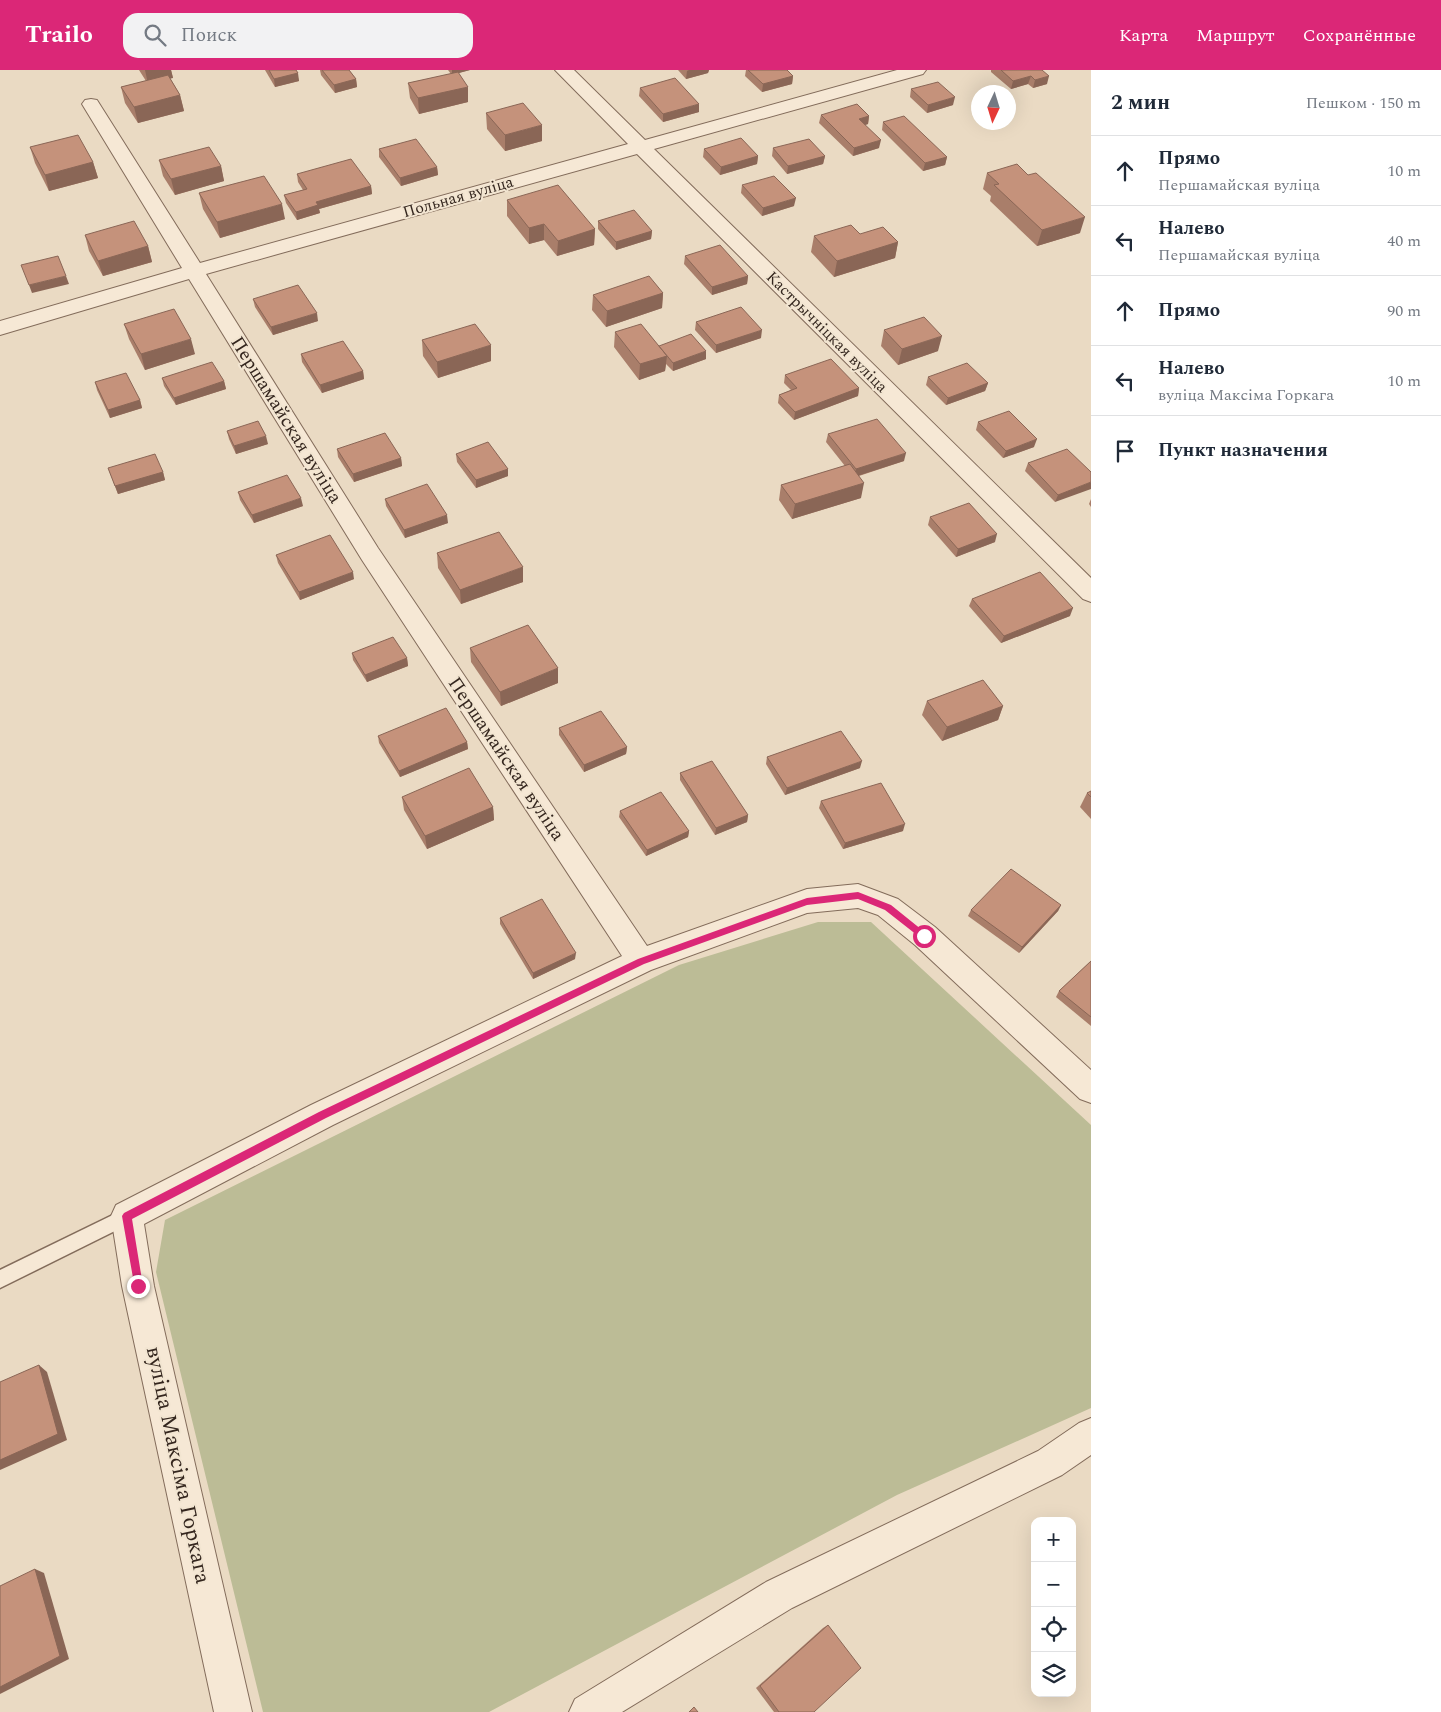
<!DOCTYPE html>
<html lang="ru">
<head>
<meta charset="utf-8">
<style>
	:root { --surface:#fff; --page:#f2f2f3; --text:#1f2937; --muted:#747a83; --line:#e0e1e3; --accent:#db2777 }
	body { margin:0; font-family:Spectral,serif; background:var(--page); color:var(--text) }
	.controls { position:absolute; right:15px; bottom:15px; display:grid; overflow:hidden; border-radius:10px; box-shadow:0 5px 20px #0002 }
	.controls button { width:45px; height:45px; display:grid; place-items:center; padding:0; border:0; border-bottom:1px solid var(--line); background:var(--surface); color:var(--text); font:25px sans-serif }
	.compass { position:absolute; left:971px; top:15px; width:45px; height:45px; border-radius:50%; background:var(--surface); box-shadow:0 5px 20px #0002; rotate:184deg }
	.stop { position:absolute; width:15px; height:15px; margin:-11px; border:4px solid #db2777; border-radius:50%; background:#fff }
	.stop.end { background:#db2777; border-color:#fff; box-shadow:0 1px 5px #0008 }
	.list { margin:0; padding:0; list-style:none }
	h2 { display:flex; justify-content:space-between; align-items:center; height:65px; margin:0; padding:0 20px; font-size:21px }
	h2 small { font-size:16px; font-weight:400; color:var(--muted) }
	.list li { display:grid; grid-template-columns:32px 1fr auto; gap:15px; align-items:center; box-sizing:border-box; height:70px; padding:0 20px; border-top:1px solid var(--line) }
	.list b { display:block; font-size:19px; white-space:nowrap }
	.list p { margin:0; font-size:16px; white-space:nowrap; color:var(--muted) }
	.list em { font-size:16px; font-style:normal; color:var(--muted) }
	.icon { flex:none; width:28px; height:28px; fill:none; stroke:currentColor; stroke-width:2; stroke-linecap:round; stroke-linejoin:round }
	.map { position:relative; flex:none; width:1091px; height:1642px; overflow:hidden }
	header { display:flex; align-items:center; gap:30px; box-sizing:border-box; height:70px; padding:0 25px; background:var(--accent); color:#fff }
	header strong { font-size:24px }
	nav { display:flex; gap:28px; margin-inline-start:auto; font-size:18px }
	.search { width:350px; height:45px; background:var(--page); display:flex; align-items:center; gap:12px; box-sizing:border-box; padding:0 18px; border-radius:15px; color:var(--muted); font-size:19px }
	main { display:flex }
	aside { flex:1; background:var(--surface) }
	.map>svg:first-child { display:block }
	.cemetery { fill:#bcbc96 }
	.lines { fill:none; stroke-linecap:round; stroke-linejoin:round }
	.lane-casing { stroke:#836c5b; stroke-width:3 }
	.street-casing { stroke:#836c5b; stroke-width:2 }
	.lane { fill:#f6e8d5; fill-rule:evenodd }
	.street { fill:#f6e8d5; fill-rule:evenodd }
	.wall { fill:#a97e6a }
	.shaded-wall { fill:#8a6656 }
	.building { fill:#c5927b; stroke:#8a6656 }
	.route { fill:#db2777 }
	.labels { text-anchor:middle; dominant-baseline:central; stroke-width:4; stroke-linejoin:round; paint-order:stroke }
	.far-street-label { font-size:16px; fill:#34261e; stroke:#f2e5d1 }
	.street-label { font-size:19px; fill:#34261e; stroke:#f2e5d1 }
	.near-street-label { font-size:22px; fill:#34261e; stroke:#f2e5d1 }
</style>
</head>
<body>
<header>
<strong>Trailo</strong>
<div class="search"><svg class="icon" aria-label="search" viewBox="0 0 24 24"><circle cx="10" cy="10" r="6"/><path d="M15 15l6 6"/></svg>Поиск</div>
<nav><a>Карта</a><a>Маршрут</a><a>Сохранённые</a></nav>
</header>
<main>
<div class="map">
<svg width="1091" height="1642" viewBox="0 0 1091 1642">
	<rect width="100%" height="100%" fill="#eadac3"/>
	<path class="cemetery" d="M818 852H871L1091 1055V1338L897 1425 489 1642H263L156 1202 165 1150 679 895Z"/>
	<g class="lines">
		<defs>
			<path id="lane" d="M127 1138 133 1140 136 1146 133 1152 0 1218V1200Z"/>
			<g id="street">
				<path d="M555 0H574L645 70 897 0H926L923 4 654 79 1091 508V532L1083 529 637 84 206 204 378 478 647 876 807 819 858 814 898 829 935 857 1091 1000V1033L1080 1029 915 875 878 845 858 838 807 843 651 900 333 1055 144 1154 154 1216 252 1642H214L122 1216 111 1146 116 1135 311 1035 622 886 362 490 189 209 0 265V251L182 198 82 34 85 30 91 29 97 30 200 193 628 74Z"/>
				<path d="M1091 1348V1385L1062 1405 792 1538 622 1642H569L575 1629 766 1512 1038 1381 1079 1353Z"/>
			</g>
		</defs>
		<use href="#lane" class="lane-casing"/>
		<use href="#street" class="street-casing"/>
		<use href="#lane" class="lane"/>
		<use href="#street" class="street"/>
	</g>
	<g class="wall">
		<path d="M139 0H171L173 8H170L180 25 184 41 138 53 125 33 121 17 146 11Z"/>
		<path d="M265 0H296L299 11 275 17Z"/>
		<path d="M320 0H349L356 9 357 17 335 23 321 5Z"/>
		<path d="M448 0H470L458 3 468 32 419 44 410 28 408 13 451 4Z"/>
		<path d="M678 0H709L708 3 686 9Z"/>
		<path d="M746 0H787L793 6 792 14 762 22 745 6Z"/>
		<path d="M991 0H1042L1047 14 1033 18 1028 14 1011 19 991 2Z"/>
		<path d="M640 18 699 42 663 52 639 26Z"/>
		<path d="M911 19 953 35 927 43 910 27Z"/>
		<path d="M486 43 542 71 505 81 487 59Z"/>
		<path d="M821 45 869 46 868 54 865 55 879 78 853 86 819 53Z"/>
		<path d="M883 52 947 87 945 95 923 101 882 60Z"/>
		<path d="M30 77 93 92 98 108 49 121 35 93Z"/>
		<path d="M773 78 825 86 823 94 787 104 772 86Z"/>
		<path d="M379 79 437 97 438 105 401 116 379 87Z"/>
		<path d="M704 79 758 86 757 94 720 105 703 87Z"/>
		<path d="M159 90 221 96 224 111 175 125 163 106Z"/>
		<path d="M987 103 1080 163 1037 176 990 131 991 126 983 119Z"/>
		<path d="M297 104 371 116 372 124 319 139 320 143 297 150 286 133 284 125 303 120 298 112Z"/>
		<path d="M742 115 794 136 762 146 741 123Z"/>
		<path d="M199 123 285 149 220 168 203 139Z"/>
		<path d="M507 130 595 159 594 175 557 186 544 170 529 174 507 146Z"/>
		<path d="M598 151 652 161 651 169 616 180 598 159Z"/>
		<path d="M860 164 898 172 895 188 834 207 811 182 814 166Z"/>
		<path d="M85 165 148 176 152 192 103 206 89 181Z"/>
		<path d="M685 186 748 206 747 214 712 225 684 194Z"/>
		<path d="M663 223 662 238 606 257 592 240 593 225Z"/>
		<path d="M253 229 318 251 273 265 255 237Z"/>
		<path d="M696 252 761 268 716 283 695 260Z"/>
		<path d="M124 254 195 284 145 300 129 269Z"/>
		<path d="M884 260 938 281 898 295 881 276Z"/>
		<path d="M615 262 659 276 706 289 673 301 666 294 665 301 639 310 614 277Z"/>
		<path d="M422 270 491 291 438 308 423 286Z"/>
		<path d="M301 284 363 301 364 309 322 323 302 292Z"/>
		<path d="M785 305 859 318 858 326 794 350 778 333 779 325 791 320 784 313Z"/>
		<path d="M928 307 988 313 985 321 946 335 926 315Z"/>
		<path d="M162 308 224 311 226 319 176 335 164 316Z"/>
		<path d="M95 312 140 330 142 338 110 348 97 320Z"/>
		<path d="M978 352 1034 377 1003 388 976 360Z"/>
		<path d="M227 361 268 374 236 384 229 369Z"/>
		<path d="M828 364 904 391 859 406 861 428 792 449 779 430 781 415 845 396 826 372Z"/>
		<path d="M337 379 401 388 402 396 354 412 338 387Z"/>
		<path d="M456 384 508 399V406L476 418 457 392Z"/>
		<path d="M1028 393 1091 402 1055 432 1025 401Z"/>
		<path d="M108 398 163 402 165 410 118 424Z"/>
		<path d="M238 422 303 436 254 453 240 430Z"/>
		<path d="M385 429 448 453 405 468 386 436Z"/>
		<path d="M1091 429V437L1089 434Z"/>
		<path d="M930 447 995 472 956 487 928 455Z"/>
		<path d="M437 483 523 512 461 534 438 498Z"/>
		<path d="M276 485 354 509 300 530 278 493Z"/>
		<path d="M972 529 1070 546 1001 573 969 536Z"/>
		<path d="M470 578 558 613 501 636 471 592Z"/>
		<path d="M352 583 407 588 408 596 367 612 353 590Z"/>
		<path d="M927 631 1003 636 998 650 942 671 922 645Z"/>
		<path d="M559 658 627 677 626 684 584 702 559 665Z"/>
		<path d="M378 666 467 672 468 679 400 707 379 673Z"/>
		<path d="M767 687 860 698 785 725 766 694Z"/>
		<path d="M680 703 748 745 747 752 715 765 680 710Z"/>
		<path d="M1091 721V749L1080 737 1087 723Z"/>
		<path d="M402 727 493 737 494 750 427 779 404 740Z"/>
		<path d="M821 731 903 761 843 779 819 738Z"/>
		<path d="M620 741 689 761 688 767 646 786 619 747Z"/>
		<path d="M1061 835 1058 841 1019 883 968 846 971 840Z"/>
		<path d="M500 848 575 889 533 909 500 854Z"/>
		<path d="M1091 891V956L1056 927 1059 921Z"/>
		<path d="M828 1555 814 1642H774L756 1618 823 1558Z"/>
	</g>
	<g class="shaded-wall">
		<path d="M145 0H171L173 8 148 14Z"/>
		<path d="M452 0H470L452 5Z"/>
		<path d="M689 0H709L708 3 686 9 687 1Z"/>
		<path d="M298 3 299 11 275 17 274 9Z"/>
		<path d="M793 6 792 14 762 22 763 14Z"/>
		<path d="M1031 6 1028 14 1011 19 1013 11Z"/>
		<path d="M1049 6 1047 14 1033 18 1035 10Z"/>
		<path d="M356 9 357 17 335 23 334 15Z"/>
		<path d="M468 17V32L419 44 418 28Z"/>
		<path d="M180 25 184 41 138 53 134 37Z"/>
		<path d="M955 27 953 35 927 43 928 35Z"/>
		<path d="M699 34V42L663 52V44Z"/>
		<path d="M869 46 868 54 858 57 859 49Z"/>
		<path d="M542 55V71L505 81V65Z"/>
		<path d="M881 70 879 78 853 86 854 78Z"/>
		<path d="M758 86 757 94 720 105 721 97Z"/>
		<path d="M825 86 823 94 787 104 788 96Z"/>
		<path d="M947 87 945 95 923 101 925 93Z"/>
		<path d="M93 92 98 108 49 121 45 105Z"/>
		<path d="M221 96 224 111 175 125 171 109Z"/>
		<path d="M437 97 438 105 401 116 400 108Z"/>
		<path d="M371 116 372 124 319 139 320 143 297 150 296 142 316 132Z"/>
		<path d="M796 128 794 136 762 146 763 138Z"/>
		<path d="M282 134 285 149 220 168 217 152Z"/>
		<path d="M1085 147 1080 163 1037 176 1042 160Z"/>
		<path d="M544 154V170L529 174V158Z"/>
		<path d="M595 159 594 175 557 186 558 171Z"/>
		<path d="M652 161 651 169 616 180V172Z"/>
		<path d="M898 172 895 188 834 207 837 191Z"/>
		<path d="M148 176 152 192 103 206 98 191Z"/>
		<path d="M66 206 69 214 32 223 29 215Z"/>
		<path d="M748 206 747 214 712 225V217Z"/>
		<path d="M663 223 662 238 606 257 607 241Z"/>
		<path d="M317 243 318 251 273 265 271 257Z"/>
		<path d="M762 260 761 268 716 283V275Z"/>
		<path d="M942 266 938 281 898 295 902 279Z"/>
		<path d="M191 269 195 284 145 300 141 284Z"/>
		<path d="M491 275V291L438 308 437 292Z"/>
		<path d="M706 281V289L673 301V293Z"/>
		<path d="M667 286 665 301 639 310 640 294Z"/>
		<path d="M363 301 364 309 322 323 320 315Z"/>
		<path d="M224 311 226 319 176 335 174 328Z"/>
		<path d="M988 313 985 321 946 335 948 328Z"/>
		<path d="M859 318 858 326 794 350 795 342Z"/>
		<path d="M140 330 142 338 110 348 108 340Z"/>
		<path d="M266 366 268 374 236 384 234 376Z"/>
		<path d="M1037 369 1034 377 1003 388 1006 381Z"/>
		<path d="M906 383 904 391 854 407 856 399Z"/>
		<path d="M401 388 402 396 354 412 353 404Z"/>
		<path d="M508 399V406L476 418V410Z"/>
		<path d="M163 402 165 410 118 424 115 416Z"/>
		<path d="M1091 412V419L1055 432 1058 425Z"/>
		<path d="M864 413 861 428 792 449 795 434Z"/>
		<path d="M301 428 303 436 254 453 252 445Z"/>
		<path d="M447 445 448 453 405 468 404 460Z"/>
		<path d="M997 464 995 472 956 487 958 479Z"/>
		<path d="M523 497V512L461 534 460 520Z"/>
		<path d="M353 502 354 509 300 530 299 522Z"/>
		<path d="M1073 538 1070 546 1001 573 1004 566Z"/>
		<path d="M407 588 408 596 367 612 365 605Z"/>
		<path d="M558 598V613L501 636 500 622Z"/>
		<path d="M1003 636 998 650 942 671 947 657Z"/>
		<path d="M467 672 468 679 400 707 399 701Z"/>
		<path d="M627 677 626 684 584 702V695Z"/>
		<path d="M862 691 860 698 785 725 787 718Z"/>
		<path d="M493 737 494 750 427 779 425 766Z"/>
		<path d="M748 745 747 752 715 765 716 758Z"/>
		<path d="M905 754 903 761 843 779 845 773Z"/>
		<path d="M689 761 688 767 646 786 647 780Z"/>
		<path d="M1061 835 1058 841 1019 883 1022 877Z"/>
		<path d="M576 883 575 889 533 909V903Z"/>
		<path d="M39 1295 47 1302 67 1370 0 1400V1390Z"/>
		<path d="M35 1499 44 1503 69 1589 0 1624V1617Z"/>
	</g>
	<g class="building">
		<path d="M269 0H296L298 3 274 9Z"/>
		<path d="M322 0H349L356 9 334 15Z"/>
		<path d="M748 0H787L793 6 763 14Z"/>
		<path d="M1001 0H1042L1049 6 1035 10 1031 6 1013 11Z"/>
		<path d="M458 2 468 17 418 28 408 13Z"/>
		<path d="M168 5 180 25 134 37 121 17Z"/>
		<path d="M675 8 699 34 663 44 640 18Z"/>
		<path d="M938 12 955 27 928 35 911 19Z"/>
		<path d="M523 33 542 55 505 65 486 43Z"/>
		<path d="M857 34 869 46 859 49 881 70 854 78 821 45Z"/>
		<path d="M904 46 947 87 925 93 883 52Z"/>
		<path d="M78 65 93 92 45 105 30 77Z"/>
		<path d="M741 68 758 86 721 97 704 79Z"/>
		<path d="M416 69 437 97 400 108 379 79Z"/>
		<path d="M809 69 825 86 788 96 773 78Z"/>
		<path d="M209 77 221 96 171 109 159 90Z"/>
		<path d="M351 89 371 116 316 132 318 135 296 142 284 125 307 119 297 104Z"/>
		<path d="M1017 94 1028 105 1036 103 1085 147 1042 160 994 115 999 114 987 103Z"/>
		<path d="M264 106 282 134 217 152 199 123Z"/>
		<path d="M774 106 796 128 763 138 742 115Z"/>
		<path d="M558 115 595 159 558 171 544 154 529 158 507 130Z"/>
		<path d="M634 140 652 161 616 172 598 151Z"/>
		<path d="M134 151 148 176 98 191 85 165Z"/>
		<path d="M851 155 860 164 883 157 898 172 837 191 814 166Z"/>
		<path d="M720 175 748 206 712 217 685 186Z"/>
		<path d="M58 186 66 206 29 215 21 195Z"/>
		<path d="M649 206 663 223 607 241 593 225Z"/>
		<path d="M298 215 317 243 271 257 253 229Z"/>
		<path d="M741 237 762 260 716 275 696 252Z"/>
		<path d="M174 239 191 269 141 284 124 254Z"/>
		<path d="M924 247 942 266 902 279 884 260Z"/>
		<path d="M475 254 491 275 437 292 422 270Z"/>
		<path d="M641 254 667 286 640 294 615 262Z"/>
		<path d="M691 264 706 281 673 293 659 276Z"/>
		<path d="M343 271 363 301 320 315 301 284Z"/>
		<path d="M831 289 859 318 795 342 779 325 797 318 785 305Z"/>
		<path d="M212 292 224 311 174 328 162 308Z"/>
		<path d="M967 293 988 313 948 328 928 307Z"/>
		<path d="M126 303 140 330 108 340 95 312Z"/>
		<path d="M1009 341 1037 369 1006 381 978 352Z"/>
		<path d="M877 349 906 383 856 399 828 364Z"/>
		<path d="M258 351 266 366 234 376 227 361Z"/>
		<path d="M385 363 401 388 353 404 337 379Z"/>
		<path d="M488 372 508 399 476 410 456 384Z"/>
		<path d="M1067 379 1091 402V412L1058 425 1028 393Z"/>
		<path d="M155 384 163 402 115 416 108 398Z"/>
		<path d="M850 394 864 413 795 434 781 415Z"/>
		<path d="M287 405 301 428 252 445 238 422Z"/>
		<path d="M427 414 447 445 404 460 385 429Z"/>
		<path d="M969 433 997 464 958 479 930 447Z"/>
		<path d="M499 462 523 497 460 520 437 483Z"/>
		<path d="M330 465 353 502 299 522 276 485Z"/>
		<path d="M1040 502 1073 538 1004 566 972 529Z"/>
		<path d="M528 555 558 598 500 622 470 578Z"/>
		<path d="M393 567 407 588 365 605 352 583Z"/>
		<path d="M983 610 1003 636 947 657 927 631Z"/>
		<path d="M446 638 467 672 399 701 378 666Z"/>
		<path d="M601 641 627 677 584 695 559 658Z"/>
		<path d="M841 661 862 691 787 718 767 687Z"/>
		<path d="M712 691 748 745 716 758 680 703Z"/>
		<path d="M469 698 493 737 425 766 402 727Z"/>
		<path d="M881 713 905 754 845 773 821 731Z"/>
		<path d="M1091 721V727L1087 723Z"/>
		<path d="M661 722 689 761 647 780 620 741Z"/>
		<path d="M1011 799 1061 835 1022 877 971 840Z"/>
		<path d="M542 829 576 883 533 903 500 848Z"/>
		<path d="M1091 891V947L1059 921Z"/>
		<path d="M39 1295 58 1364 0 1390V1312Z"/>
		<path d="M35 1499 60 1586 0 1617V1516Z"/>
		<path d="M828 1555 861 1598 814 1642H779L760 1616Z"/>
		<path d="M694 1637 698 1642H689Z"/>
	</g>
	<path class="route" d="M858 822 891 835 927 864V869H922L885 840 858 829 807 835 644 894 326 1048 132 1149 143 1216 138 1220 135 1219 122 1146 124 1143 319 1042 638 889 807 828Z"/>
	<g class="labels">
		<g class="far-street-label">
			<text transform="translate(458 127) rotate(-16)">Польная вуліца</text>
			<text transform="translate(827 262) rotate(45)">Кастрычніцкая вуліца</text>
		</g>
		<g class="street-label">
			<text transform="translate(286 350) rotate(58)">Першамайская вуліца</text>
			<text transform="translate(506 689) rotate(56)">Першамайская вуліца</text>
		</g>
		<g class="near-street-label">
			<text transform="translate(178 1395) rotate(78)">вуліца Максіма Горкага</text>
		</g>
	</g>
</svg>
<div class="controls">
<button>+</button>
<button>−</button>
<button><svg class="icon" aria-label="locate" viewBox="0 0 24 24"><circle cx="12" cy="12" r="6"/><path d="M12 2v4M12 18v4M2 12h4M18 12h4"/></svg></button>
<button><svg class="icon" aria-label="layers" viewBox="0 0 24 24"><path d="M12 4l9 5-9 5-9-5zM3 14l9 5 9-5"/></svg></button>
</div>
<svg class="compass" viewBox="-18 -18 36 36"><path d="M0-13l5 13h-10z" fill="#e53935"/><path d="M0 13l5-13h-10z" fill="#747a83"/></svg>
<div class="stop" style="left:924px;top:866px"></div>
<div class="stop end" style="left:138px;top:1216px"></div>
</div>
<aside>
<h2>2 мин<small>Пешком · 150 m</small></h2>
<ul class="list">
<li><svg class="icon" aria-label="ahead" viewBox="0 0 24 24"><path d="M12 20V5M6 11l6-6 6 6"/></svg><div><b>Прямо</b><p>Першамайская вуліца</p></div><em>10 m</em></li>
<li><svg class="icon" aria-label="left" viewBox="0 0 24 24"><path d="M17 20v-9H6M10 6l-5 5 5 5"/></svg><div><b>Налево</b><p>Першамайская вуліца</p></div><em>40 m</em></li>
<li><svg class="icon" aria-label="ahead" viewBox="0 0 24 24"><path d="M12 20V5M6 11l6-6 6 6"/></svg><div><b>Прямо</b></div><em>90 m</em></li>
<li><svg class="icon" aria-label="left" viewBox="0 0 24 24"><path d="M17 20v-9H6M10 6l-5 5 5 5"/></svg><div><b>Налево</b><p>вуліца Максіма Горкага</p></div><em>10 m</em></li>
<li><svg class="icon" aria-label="arrive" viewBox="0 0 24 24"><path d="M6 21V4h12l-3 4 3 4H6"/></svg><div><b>Пункт назначения</b></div></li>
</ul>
</aside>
</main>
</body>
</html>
